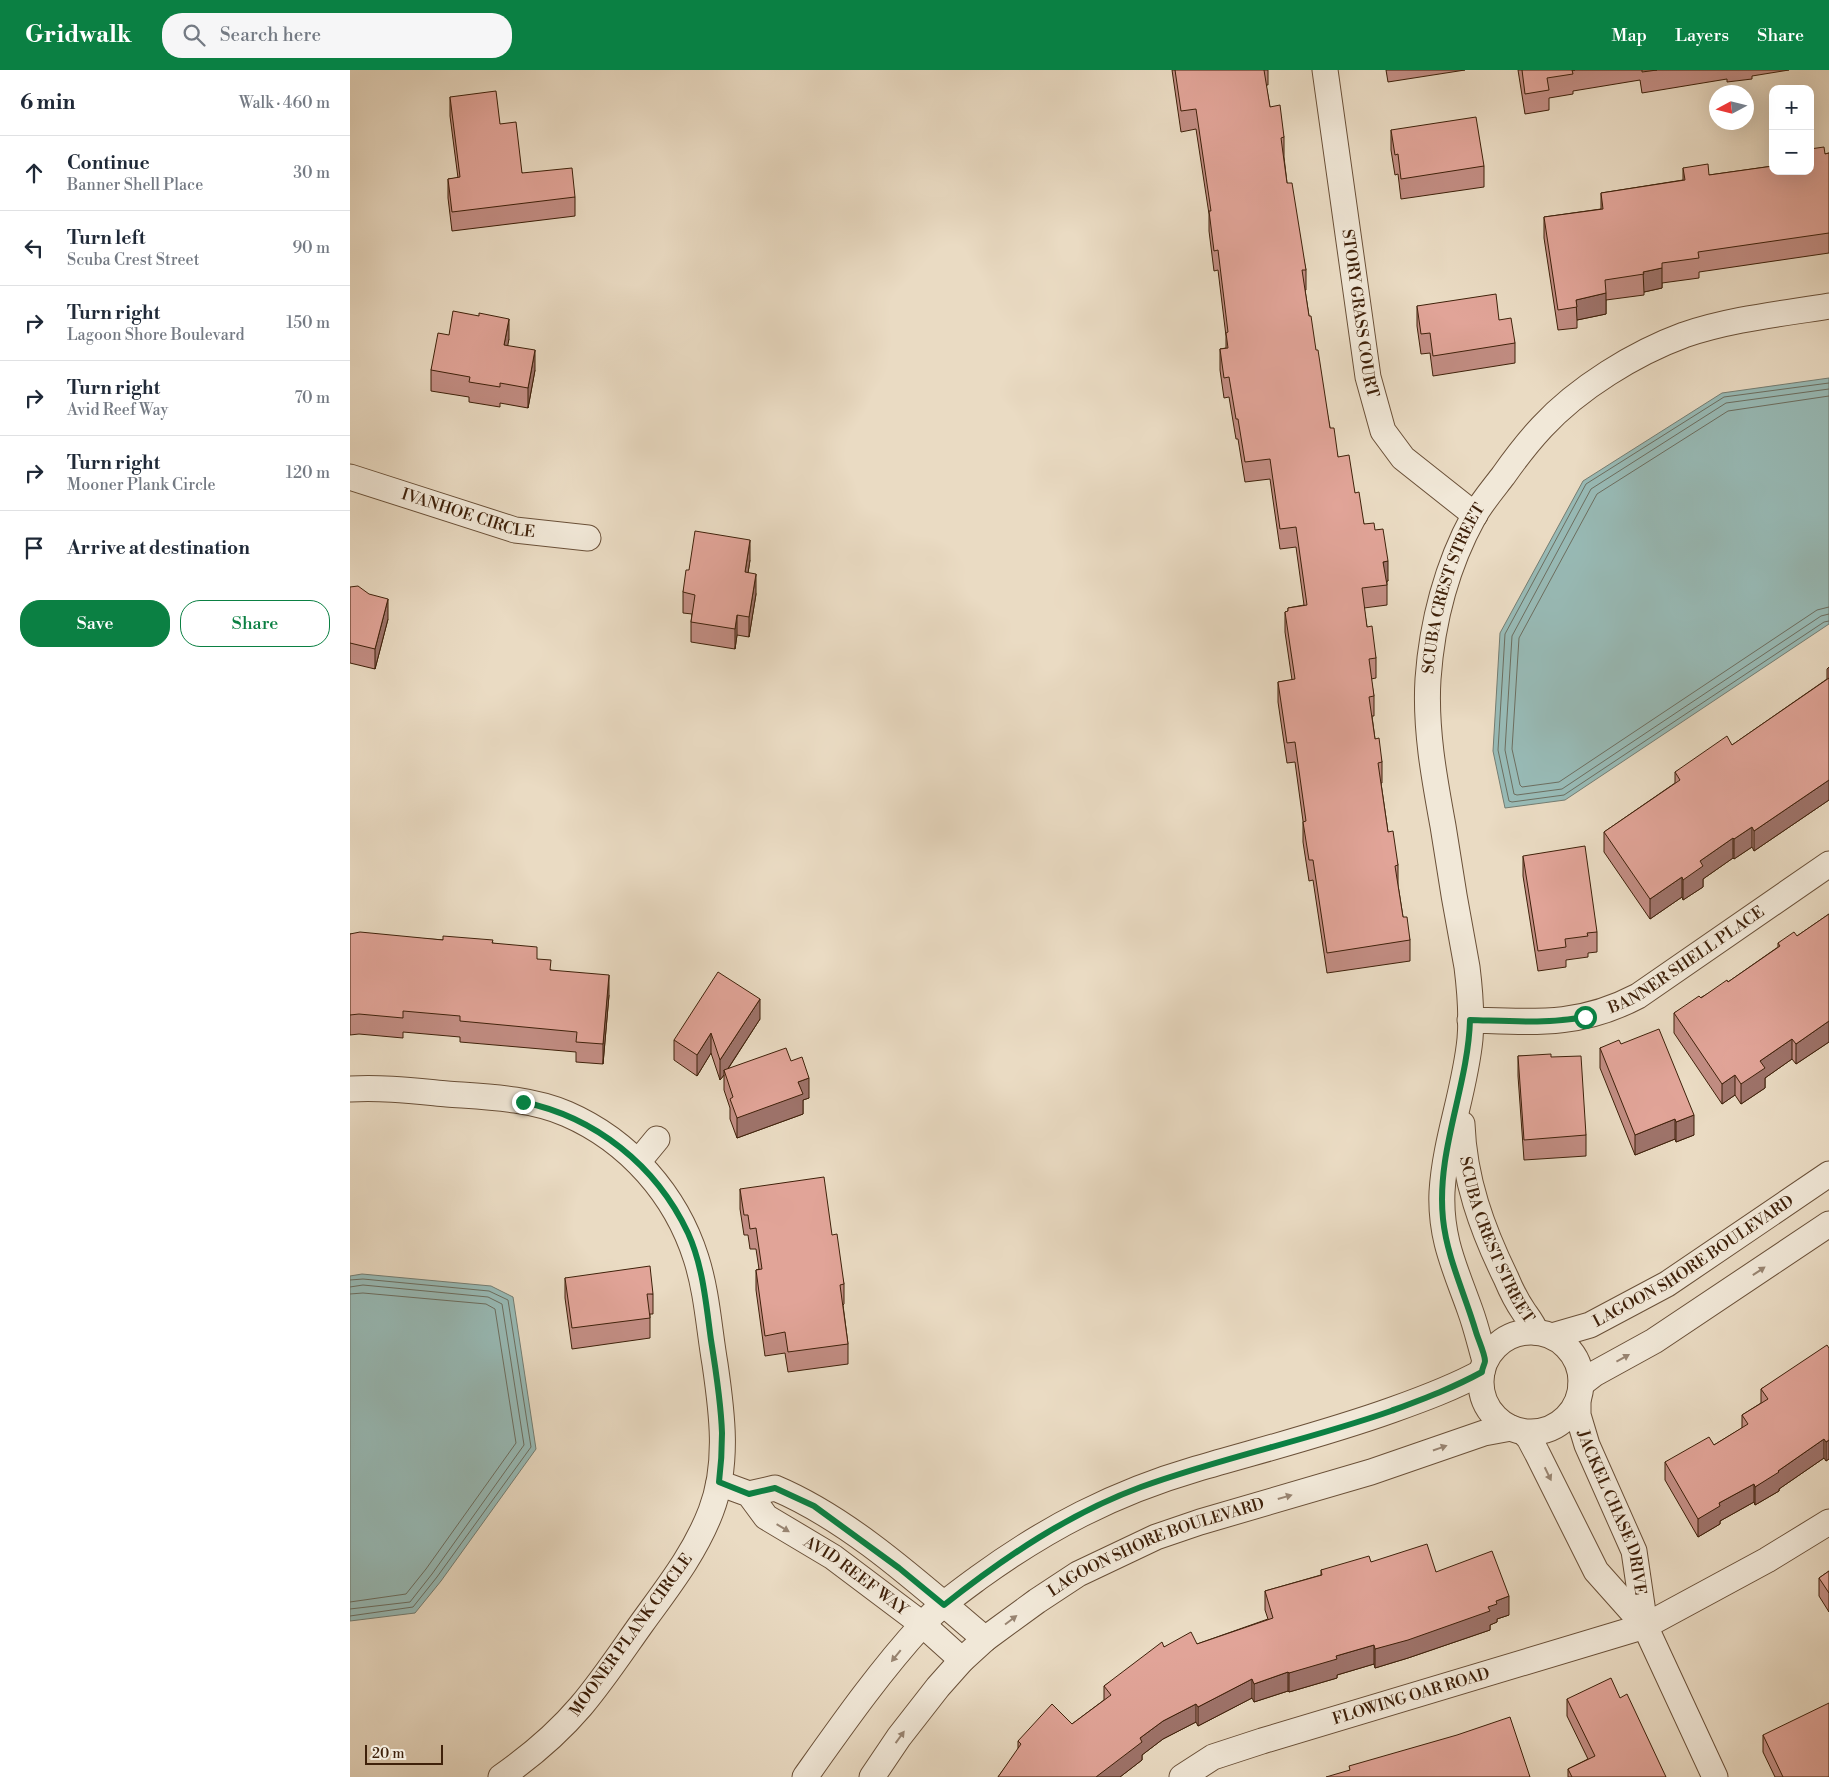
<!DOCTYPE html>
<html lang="en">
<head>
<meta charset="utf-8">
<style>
	:root { --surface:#fff; --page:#f6f6f7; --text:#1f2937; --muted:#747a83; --line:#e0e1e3; --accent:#0b8043 }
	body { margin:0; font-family:"Libre Bodoni",serif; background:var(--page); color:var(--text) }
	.controls { position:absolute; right:15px; top:15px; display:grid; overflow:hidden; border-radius:10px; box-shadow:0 5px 20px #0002 }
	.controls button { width:45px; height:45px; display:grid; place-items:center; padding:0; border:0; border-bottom:1px solid var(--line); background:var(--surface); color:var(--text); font:25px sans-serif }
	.compass { position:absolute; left:1359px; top:15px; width:45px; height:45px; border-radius:50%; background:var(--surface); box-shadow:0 5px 20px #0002; rotate:263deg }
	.scale { position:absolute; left:15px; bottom:12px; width:78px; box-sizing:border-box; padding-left:5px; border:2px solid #3f210a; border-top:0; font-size:14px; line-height:18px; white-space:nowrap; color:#3f210a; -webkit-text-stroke:4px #f1e8d8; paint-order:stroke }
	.stop { position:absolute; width:15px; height:15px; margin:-11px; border:4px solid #0b8043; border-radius:50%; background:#fff }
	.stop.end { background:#0b8043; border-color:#fff; box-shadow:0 1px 5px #0008 }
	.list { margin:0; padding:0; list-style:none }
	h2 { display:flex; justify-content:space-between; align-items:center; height:65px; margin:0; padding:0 20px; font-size:21px }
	h2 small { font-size:16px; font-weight:400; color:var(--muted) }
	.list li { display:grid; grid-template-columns:32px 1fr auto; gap:15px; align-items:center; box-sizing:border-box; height:75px; padding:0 20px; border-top:1px solid var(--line) }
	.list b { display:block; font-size:19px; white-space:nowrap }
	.list p { margin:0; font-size:16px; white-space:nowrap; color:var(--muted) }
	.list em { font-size:16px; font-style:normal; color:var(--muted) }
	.actions { display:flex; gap:10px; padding:15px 20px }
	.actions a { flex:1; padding:11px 0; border:1px solid var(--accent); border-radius:20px; text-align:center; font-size:18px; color:var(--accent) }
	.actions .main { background:var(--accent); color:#fff }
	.icon { flex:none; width:28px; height:28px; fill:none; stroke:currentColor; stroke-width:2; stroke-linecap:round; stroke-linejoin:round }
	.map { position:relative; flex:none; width:1479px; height:1707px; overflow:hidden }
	header { display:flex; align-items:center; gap:30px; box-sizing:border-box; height:70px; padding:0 25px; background:var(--accent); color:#fff }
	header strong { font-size:24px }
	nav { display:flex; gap:28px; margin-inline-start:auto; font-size:18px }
	.search { width:350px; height:45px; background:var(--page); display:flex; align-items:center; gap:12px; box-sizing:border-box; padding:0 18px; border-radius:20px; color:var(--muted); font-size:19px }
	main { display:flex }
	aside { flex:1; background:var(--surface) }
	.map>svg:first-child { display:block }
	.water { fill:#98bbb7; stroke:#747d72 }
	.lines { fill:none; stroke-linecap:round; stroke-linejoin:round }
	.shore { stroke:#6c6e60; stroke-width:1 }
	.minor-casing { stroke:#6a5038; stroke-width:27 }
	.minor { stroke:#f1e8d8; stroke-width:25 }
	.wall { fill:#c28d83; stroke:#3f210a }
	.shaded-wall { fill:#9e736a; stroke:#3f210a }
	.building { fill:#e1a498; stroke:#3f210a }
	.oneway { fill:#988471 }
	.route { stroke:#0b8043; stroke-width:6 }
	.labels { text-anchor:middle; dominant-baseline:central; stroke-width:4; stroke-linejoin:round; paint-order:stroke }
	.street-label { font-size:16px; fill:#3f210a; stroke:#f1e8d8 }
</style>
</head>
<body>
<header>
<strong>Gridwalk</strong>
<div class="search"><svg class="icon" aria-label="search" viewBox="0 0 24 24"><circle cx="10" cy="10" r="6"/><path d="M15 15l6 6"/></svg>Search here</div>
<nav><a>Map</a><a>Layers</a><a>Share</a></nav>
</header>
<main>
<aside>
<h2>6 min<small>Walk · 460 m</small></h2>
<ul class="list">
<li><svg class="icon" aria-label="ahead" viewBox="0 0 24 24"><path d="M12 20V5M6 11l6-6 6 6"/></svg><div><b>Continue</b><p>Banner Shell Place</p></div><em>30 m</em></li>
<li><svg class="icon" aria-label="left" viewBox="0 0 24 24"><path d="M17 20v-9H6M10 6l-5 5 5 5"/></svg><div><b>Turn left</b><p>Scuba Crest Street</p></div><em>90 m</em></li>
<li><svg class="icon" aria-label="right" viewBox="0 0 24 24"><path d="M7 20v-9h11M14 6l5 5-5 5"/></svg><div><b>Turn right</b><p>Lagoon Shore Boulevard</p></div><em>150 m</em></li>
<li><svg class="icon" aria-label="right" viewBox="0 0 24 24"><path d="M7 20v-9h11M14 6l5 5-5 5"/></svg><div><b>Turn right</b><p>Avid Reef Way</p></div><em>70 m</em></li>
<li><svg class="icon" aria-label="right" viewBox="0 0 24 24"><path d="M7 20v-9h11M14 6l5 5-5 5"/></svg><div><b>Turn right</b><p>Mooner Plank Circle</p></div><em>120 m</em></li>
<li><svg class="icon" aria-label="arrive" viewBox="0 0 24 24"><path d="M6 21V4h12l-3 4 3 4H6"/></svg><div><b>Arrive at destination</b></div></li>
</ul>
<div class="actions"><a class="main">Save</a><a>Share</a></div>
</aside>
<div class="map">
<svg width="1479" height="1707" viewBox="0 0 1479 1707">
	<rect width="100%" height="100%" fill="#eadbc3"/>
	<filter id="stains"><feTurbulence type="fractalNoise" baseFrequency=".004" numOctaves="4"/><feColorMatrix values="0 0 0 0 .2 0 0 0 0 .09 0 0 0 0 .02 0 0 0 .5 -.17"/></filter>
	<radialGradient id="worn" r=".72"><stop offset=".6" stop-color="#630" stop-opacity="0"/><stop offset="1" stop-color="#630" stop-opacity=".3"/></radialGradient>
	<g class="water">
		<path d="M1479 308V554L1215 730 1155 738 1143 681 1150 563 1233 411 1372 323Z"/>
		<path d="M12 1204 141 1216 163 1227 186 1379 91 1511 65 1543 0 1551V1206Z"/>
	</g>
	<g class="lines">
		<g class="shore">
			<path d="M1479 313 1374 327 1236 414 1155 564 1148 680 1159 731 1162 732 1214 725 1474 552 1479 551"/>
			<path d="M1479 319 1376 333 1241 419 1162 566 1155 680 1164 724 1167 725 1212 719 1471 546 1479 544"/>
			<path d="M1479 326 1378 341 1247 424 1169 568 1162 679 1170 715 1172 717 1209 712 1467 540 1479 537"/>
			<path d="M0 1210 13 1209 139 1221 158 1230 181 1377 87 1507 63 1537 0 1546"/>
			<path d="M0 1217 13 1215 138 1227 152 1234 174 1375 82 1504 60 1532 0 1539"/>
			<path d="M0 1224 13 1223 136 1234 145 1239 166 1373 76 1499 56 1524 0 1532"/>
		</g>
		<defs>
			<g id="minor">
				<path id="s1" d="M975 0 1018 307 1033 361 1053 388 1125 445"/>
				<path id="s2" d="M0 407 165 460 238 468"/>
				<path id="s3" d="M1120 950C1184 952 1229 957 1288 926L1479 794"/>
				<path d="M0 1019C32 1017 65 1021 97 1024 137 1027 180 1028 217 1044 279 1071 326 1125 346 1188 357 1222 359 1259 365 1294 372 1342 379 1394 361 1441 345 1483 318 1517 292 1553 272 1581 253 1610 231 1636 208 1663 181 1686 151 1707"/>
				<path id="s4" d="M1112 1054C1114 1109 1132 1159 1156 1208 1161 1220 1167 1232 1174 1242 1179 1249 1183 1254 1186 1262"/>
				<path d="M288 1092 307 1069"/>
				<circle cx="1181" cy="1312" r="50"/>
				<path id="s5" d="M1202 1266 1240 1255 1317 1214 1479 1104"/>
				<path id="s6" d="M1135 1291C1130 1274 1126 1256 1120 1240 1105 1198 1090 1168 1092 1122 1095 1070 1115 1021 1120 969 1122 945 1120 921 1117 897 1108 850 1100 803 1093 756 1084 707 1075 658 1078 609 1082 553 1097 495 1124 446 1132 432 1143 419 1153 406 1165 389 1178 372 1192 357 1228 318 1285 283 1334 265 1381 249 1430 244 1479 236"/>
				<path d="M1231 1314 1244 1304 1304 1271 1479 1154"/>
				<path id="s7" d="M1228 1330V1345L1237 1375 1284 1481 1295 1556 1365 1707"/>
				<path d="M1173 1362 1179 1368 1187 1383 1246 1501 1295 1556"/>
				<path id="s8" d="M369 1413 399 1424 416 1447 483 1487 572 1554 612 1590"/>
				<path d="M399 1424 425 1418C501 1450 572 1516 635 1569"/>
				<path d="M455 1707C492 1655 529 1602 572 1555 588 1537 609 1522 628 1508 697 1458 764 1423 846 1399 911 1380 978 1363 1042 1340 1073 1329 1103 1318 1132 1302"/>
				<path id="s9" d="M522 1707 549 1667 588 1617 612 1590 635 1569 687 1531 728 1504 806 1467 850 1452 1021 1402 1134 1363 1161 1358"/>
				<path id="s10" d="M832 1707 863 1687 912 1671 1295 1556 1417 1490 1479 1452"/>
			</g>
		</defs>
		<use href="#minor" class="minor-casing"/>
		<use href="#minor" class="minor"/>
	</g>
	<g class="wall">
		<path d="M822 0H918V15H916L920 37 934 67V87L937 113 956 200V220H955L959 246 980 358 988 387 1005 423 1014 454 1025 460 1038 511H1037V535L1014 538 1017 557 1026 588V608L1021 609 1024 626V646H1022L1025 669 1032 692V713H1031L1038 762 1048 795V815L1053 847 1060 870V891L977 903 963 810 959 811 953 772V751L945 692 937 693 928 632V612L942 610 935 562V542L938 541V538L954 535 946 477 930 479 920 409 895 412 888 369H886L879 327 874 328 870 300V279L876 278V266L868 200 864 201 859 161V144L846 59 831 62Z"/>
		<path d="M1036 0H1115L1038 12Z"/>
		<path d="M1168 0H1439L1402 6V9L1377 12V9L1292 23 1290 10 1223 21V24L1199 28V40L1175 44Z"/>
		<path d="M100 27 150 54 172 103 225 127V146L102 161 98 128V109L108 108 100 46Z"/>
		<path d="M1041 60 1134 96V117L1051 129 1048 104 1045 105 1041 80Z"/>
		<path d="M1479 83V183L1349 202V208L1312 213V218L1294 222V225L1256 230V244L1227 250V258L1208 260 1194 168V147L1251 139V123L1333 110V98L1359 105 1423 96Z"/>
		<path d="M1067 236 1149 250 1165 273V293L1083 306 1080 283 1071 284 1067 256Z"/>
		<path d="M99 265 159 269 157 275 185 300 178 338 150 333V337L119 332V327L81 321V300Z"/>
		<path d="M400 490 398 503 406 524 399 567 387 565 385 579 341 572V552L342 544 333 543V522L339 500Z"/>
		<path d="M0 517 38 549 25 599 0 593Z"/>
		<path d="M1479 597V730L1404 781 1402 777 1384 789 1383 788 1353 809V817L1333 830 1332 827 1300 849 1254 782V762L1325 713V702L1382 675 1477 609V599Z"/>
		<path d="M1173 786 1247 862V882L1238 883V887L1216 890V897L1188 901 1173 806Z"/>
		<path d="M1479 844V972L1446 994 1442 989 1415 1008V1018L1391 1034 1385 1025 1372 1034 1324 963V943L1378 912 1428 877V873L1447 866Z"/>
		<path d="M0 864 143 873 187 889 201 900 259 925 253 994 226 992V982L110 972V967L53 962V968L9 964 0 965Z"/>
		<path d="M410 949 378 999 441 991 459 1028 453 1030V1044L387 1068 380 1049V1038L374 1020V1005L370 1010 361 983 347 1006 324 990V970Z"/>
		<path d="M1271 974 1344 1065 1326 1072 1325 1069 1285 1085 1250 998V978Z"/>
		<path d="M1168 986 1201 987 1236 1065V1086L1174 1090 1168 1006Z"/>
		<path d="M390 1119 482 1165 494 1214V1234L493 1235 498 1274V1294L438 1302 435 1283 415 1286 406 1220V1200L409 1199 406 1179H400L398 1165H394L390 1139Z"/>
		<path d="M215 1208 303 1224V1244H300V1268L222 1279 215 1228Z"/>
		<path d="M1479 1278V1389L1476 1391 1474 1388 1429 1419V1421L1405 1435 1404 1432 1370 1451V1454L1348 1467 1315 1410V1392L1364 1375 1392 1358V1345L1411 1333V1319Z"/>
		<path d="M1021 1492 1086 1502 1159 1545 1147 1549V1552L1140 1555V1560L1058 1588 1025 1598 1024 1594 987 1605V1608L939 1622 938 1621 904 1632 902 1628 848 1656 846 1652 813 1669 792 1685V1690L770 1707H648L668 1680V1671L722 1654 754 1630V1616L814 1577 847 1574 918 1549 915 1540V1521L971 1505V1500Z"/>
		<path d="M1479 1501V1542L1469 1526V1508Z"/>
		<path d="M1217 1629 1316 1707H1218V1699L1238 1689 1217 1646Z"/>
		<path d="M1413 1665 1479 1707H1425L1413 1682Z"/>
	</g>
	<g class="shaded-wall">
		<path d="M1312 198V218L1294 222 1293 202Z"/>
		<path d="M1256 223V244L1227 250 1226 230Z"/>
		<path d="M159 249V269L154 295V275Z"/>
		<path d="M185 280V300L178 338V318Z"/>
		<path d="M400 470V490L395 522V502Z"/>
		<path d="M1038 491V511L1033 512V492Z"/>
		<path d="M406 504V524L399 567V547Z"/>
		<path d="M38 529V549L25 599V579Z"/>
		<path d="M387 545V565L385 579V559Z"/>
		<path d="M1479 710V730L1404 781V761Z"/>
		<path d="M1402 757V777L1384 789V769Z"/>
		<path d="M1383 768V788L1353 809V817L1333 830V810L1350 791Z"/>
		<path d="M1332 807V827L1300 849V829Z"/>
		<path d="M259 905V925L253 994V974Z"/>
		<path d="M410 929V949L375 1003 374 1000V1005L370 1010V990Z"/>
		<path d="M1479 951V972L1446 994V974Z"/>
		<path d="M361 963V983L347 1006V985Z"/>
		<path d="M1442 969V989L1415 1008V1018L1391 1034V1014L1410 991Z"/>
		<path d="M1385 1005V1025L1372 1034V1014Z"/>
		<path d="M459 1008V1028L453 1030V1044L387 1068V1048L448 1012Z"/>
		<path d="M1344 1045V1065L1326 1072V1052Z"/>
		<path d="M1325 1049V1069L1285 1085V1065Z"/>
		<path d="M1474 1369V1388L1429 1419V1421L1405 1435V1417Z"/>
		<path d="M1479 1370V1389L1476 1391V1372Z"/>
		<path d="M1404 1414V1432L1370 1451V1454L1348 1467V1449L1369 1433Z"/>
		<path d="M1159 1526V1545L1147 1549V1552L1140 1555V1560L1058 1588 1025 1598V1579L1138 1537 1146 1531Z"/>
		<path d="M1024 1575V1594L987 1605V1608L939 1622V1603L986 1586Z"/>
		<path d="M938 1602V1621L904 1632V1614Z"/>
		<path d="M902 1609V1628L848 1656V1637Z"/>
		<path d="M846 1634V1652L813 1669 792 1685V1690L770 1707H746L790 1668 813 1651Z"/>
	</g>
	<g class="building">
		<path d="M825 0H914L920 37 930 35 934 67 931 68 937 113H942L956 200H952L959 246H961L966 280H968L980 358H984L988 387 999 385 1005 423 1009 422 1014 454 1024 453 1025 460 1033 459 1038 491 1033 492 1037 515 1012 518 1017 557 1022 556 1026 588 1019 589 1024 626 1019 627 1025 669 1029 668 1032 692 1028 693 1038 762 1043 761 1048 795 1045 796 1053 847H1057L1060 870 977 883 963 790H959L953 752 956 751 945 672 937 673 928 612 945 609 935 542 938 541V538L957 535 946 457 930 459 920 389 895 392 888 349H886L879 307 874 308 870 279 878 278 876 263 878 262 868 180 864 181 859 141H861L846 39 831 41Z"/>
		<path d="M1172 0H1225H1222L1223 4 1197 8 1199 20 1175 24Z"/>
		<path d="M1292 0H1307L1292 2Z"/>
		<path d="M146 21 150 54 166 52 172 103 222 98 225 127 102 142 98 109 110 107 100 27Z"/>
		<path d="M1126 47 1134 96 1051 109 1048 84 1045 85 1041 60Z"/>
		<path d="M1474 77 1475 84 1479 83V163L1348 182 1349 188 1312 193V198L1293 202 1294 204 1255 210 1256 223 1226 230 1227 237 1208 240 1194 147 1253 139 1251 123 1335 110 1333 98 1358 94 1359 105 1423 96V101H1460V79Z"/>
		<path d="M1146 224 1149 250 1161 248 1165 273 1083 286 1080 263 1071 264 1067 236Z"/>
		<path d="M103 241 129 246V243L159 249 154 275 185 280 178 318 150 313V317L119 312 120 307 81 300 88 263 99 265Z"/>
		<path d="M345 461 400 470 395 502 406 504 399 547 387 545 385 559 341 552 345 525 333 522 336 500H339Z"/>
		<path d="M8 516 19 524 38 529 25 579 0 573V517Z"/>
		<path d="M1479 608V710L1404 761 1402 757 1384 769 1383 768 1350 791 1353 796 1333 810 1332 807 1300 829 1254 762 1330 710 1325 702 1377 666 1382 675Z"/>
		<path d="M1235 776 1247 862 1237 863 1238 866 1215 869 1216 877 1188 881 1173 786Z"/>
		<path d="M1479 844V951L1446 974 1442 969 1410 991 1415 998 1391 1014 1385 1005 1372 1014 1324 943 1349 926 1351 928 1377 910 1378 912 1430 876 1428 873 1444 862 1447 866Z"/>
		<path d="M10 862 93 870V866L143 870 142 873 187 877V889L201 890 200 900 259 905 253 974 226 972 227 962 110 951V946L53 941V948L9 944 0 945V864Z"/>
		<path d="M368 902 410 929 370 990 361 963 347 985 324 970Z"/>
		<path d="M1309 959 1344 1045 1326 1052 1325 1049 1285 1065 1250 978 1269 970 1271 974Z"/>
		<path d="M436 978 441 991 452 987 459 1008 448 1012 453 1024 387 1048 380 1029 383 1027 374 1000Z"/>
		<path d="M1201 984V987L1231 986 1236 1065 1174 1070 1168 986Z"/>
		<path d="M474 1107 482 1165 487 1164 494 1214 490 1215 498 1274 438 1282 435 1262 415 1266 406 1200 412 1199 406 1158 400 1159 398 1145H394L390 1119Z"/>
		<path d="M300 1196 303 1224H297L300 1248 222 1258 215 1208Z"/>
		<path d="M1477 1275 1479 1278V1370L1476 1372 1474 1369 1428 1401 1429 1402 1405 1417 1404 1414 1369 1433 1370 1436 1348 1449 1315 1392 1359 1367 1364 1375 1398 1354 1392 1345 1418 1329 1411 1319Z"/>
		<path d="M1077 1474 1086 1502 1142 1481 1159 1526 1146 1531 1147 1534 1138 1537 1140 1541 1058 1570 1025 1579 1024 1575 986 1586 987 1589 939 1603 938 1602 904 1614 902 1609 848 1637 846 1634 813 1651 790 1668 792 1672 746 1707H648L671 1674 668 1671 702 1634 722 1654 761 1625 754 1616 812 1572 814 1577 841 1562 847 1574 923 1548 915 1521 972 1505 971 1500 1019 1486 1021 1492Z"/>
		<path d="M1479 1501V1523L1469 1508Z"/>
		<path d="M1261 1608 1270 1628 1277 1624 1316 1707H1222L1218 1699 1245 1686 1217 1629Z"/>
		<path d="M1479 1633V1707H1433L1413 1665Z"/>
		<path d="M1160 1647 1180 1707H976L1000 1700 999 1696 1107 1665Z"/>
	</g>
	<defs><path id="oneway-solid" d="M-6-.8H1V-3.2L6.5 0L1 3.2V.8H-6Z" transform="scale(1.25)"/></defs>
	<g class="oneway">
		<use href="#oneway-solid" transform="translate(1409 1201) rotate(-34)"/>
		<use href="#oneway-solid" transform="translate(1273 1288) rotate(-29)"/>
		<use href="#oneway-solid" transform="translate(1090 1378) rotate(-19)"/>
		<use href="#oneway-solid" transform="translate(1198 1404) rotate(64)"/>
		<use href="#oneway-solid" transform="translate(935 1427) rotate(-16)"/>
		<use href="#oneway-solid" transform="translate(433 1458) rotate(31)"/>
		<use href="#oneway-solid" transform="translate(661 1550) rotate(-37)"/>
		<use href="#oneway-solid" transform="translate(546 1586) rotate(129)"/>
		<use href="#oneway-solid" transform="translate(550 1667) rotate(-54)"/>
	</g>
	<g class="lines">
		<path class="route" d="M173 1032C245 1047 306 1095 338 1163 353 1196 356 1234 361 1270 366 1301 371 1332 372 1363 372 1380 371 1396 369 1412L399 1424 425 1418 464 1436 549 1498 594 1535C655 1487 718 1444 791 1417 873 1387 959 1370 1041 1341 1073 1329 1103 1318 1132 1302 1132 1298 1135 1294 1135 1291 1135 1284 1128 1269 1126 1262 1115 1224 1097 1188 1093 1149 1086 1081 1118 1017 1120 950 1158 951 1197 954 1235 947"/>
	</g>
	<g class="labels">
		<g class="street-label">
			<text stroke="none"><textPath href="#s1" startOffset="246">STORY GRASS COURT</textPath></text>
			<text stroke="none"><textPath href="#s2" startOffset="124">IVANHOE CIRCLE</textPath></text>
			<text stroke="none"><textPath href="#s6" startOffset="789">SCUBA CREST STREET</textPath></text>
			<text stroke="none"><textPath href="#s3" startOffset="232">BANNER SHELL PLACE</textPath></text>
			<text stroke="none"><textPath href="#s4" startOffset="122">SCUBA CREST STREET</textPath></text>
			<text stroke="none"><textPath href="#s5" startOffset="161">LAGOON SHORE BOULEVARD</textPath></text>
			<text stroke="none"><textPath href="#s7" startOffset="119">JACKEL CHASE DRIVE</textPath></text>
			<text stroke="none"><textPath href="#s9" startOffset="375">LAGOON SHORE BOULEVARD</textPath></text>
			<text stroke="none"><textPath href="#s8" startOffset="168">AVID REEF WAY</textPath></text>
			<text transform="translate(281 1565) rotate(-54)">MOONER PLANK CIRCLE</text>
			<text stroke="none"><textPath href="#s10" startOffset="244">FLOWING OAR ROAD</textPath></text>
		</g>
	</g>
	<rect width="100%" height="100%" filter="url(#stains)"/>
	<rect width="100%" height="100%" fill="url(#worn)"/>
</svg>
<div class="controls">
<button>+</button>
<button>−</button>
</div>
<svg class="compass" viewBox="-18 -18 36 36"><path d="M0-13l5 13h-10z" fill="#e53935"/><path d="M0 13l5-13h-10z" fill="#747a83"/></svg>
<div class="scale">20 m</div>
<div class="stop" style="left:1235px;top:947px"></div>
<div class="stop end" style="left:173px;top:1032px"></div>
</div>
</main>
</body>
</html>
